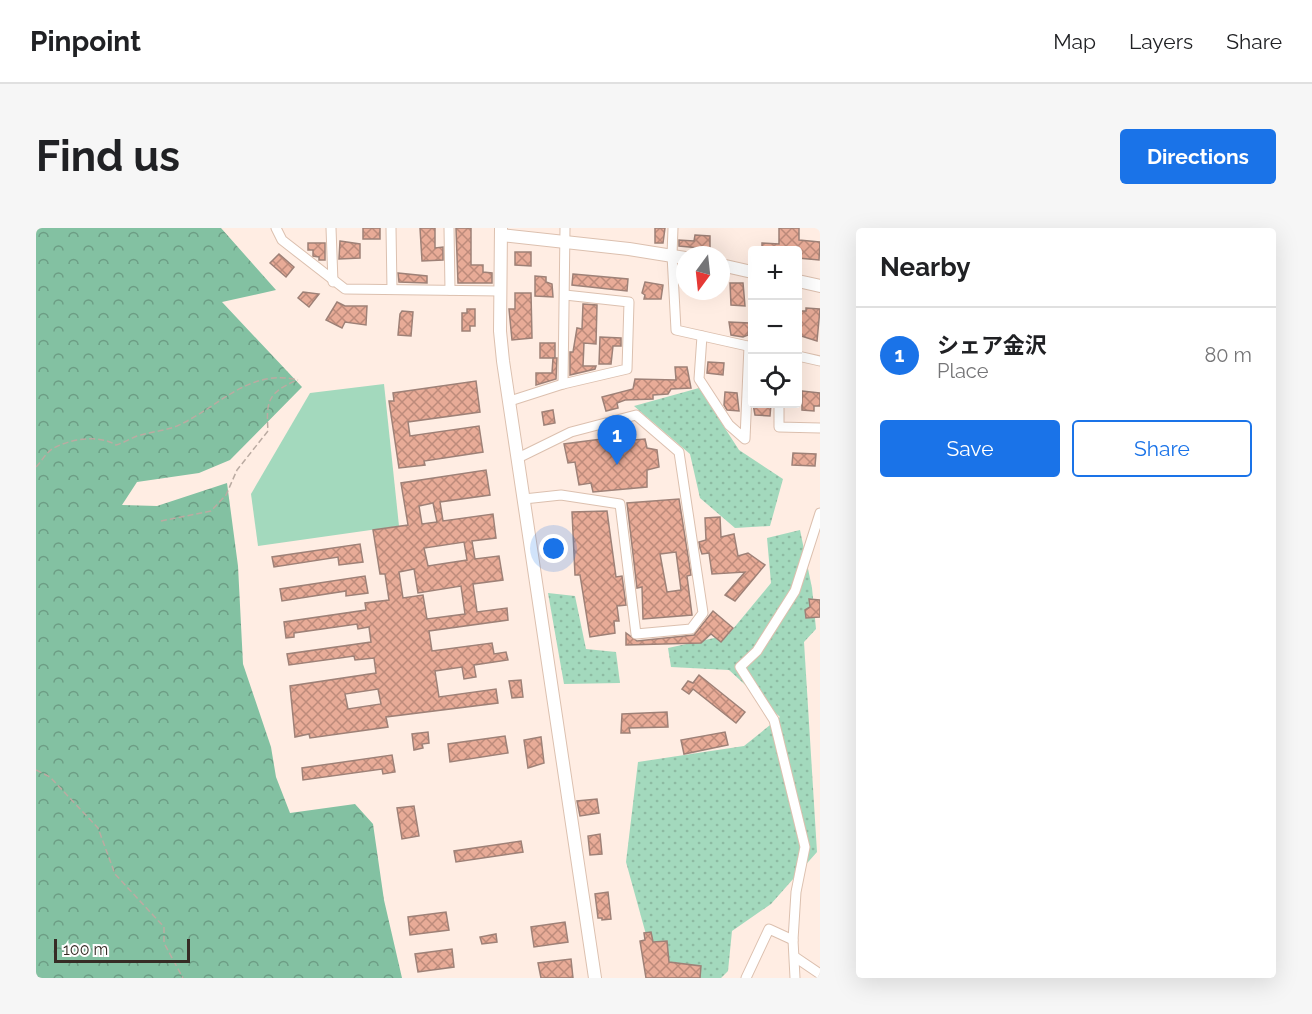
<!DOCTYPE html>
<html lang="en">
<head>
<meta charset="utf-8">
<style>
	:root { --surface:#fff; --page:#f6f6f6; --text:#202124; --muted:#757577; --line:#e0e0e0; --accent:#1a73e8 }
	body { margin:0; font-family:Raleway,"Noto Sans JP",sans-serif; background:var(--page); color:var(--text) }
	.controls { position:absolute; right:18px; top:18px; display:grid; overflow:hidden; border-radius:6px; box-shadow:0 6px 24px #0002 }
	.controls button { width:54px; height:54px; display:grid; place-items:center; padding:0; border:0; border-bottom:2px solid var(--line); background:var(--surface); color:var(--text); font:30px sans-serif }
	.compass { position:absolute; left:640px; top:18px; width:54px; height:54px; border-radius:50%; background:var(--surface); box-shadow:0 6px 24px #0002; rotate:195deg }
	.scale { position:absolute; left:18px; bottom:15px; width:136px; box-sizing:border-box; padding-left:6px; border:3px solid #362c25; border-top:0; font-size:16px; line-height:21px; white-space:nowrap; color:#362c25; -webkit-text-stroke:4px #fefefe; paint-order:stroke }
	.you { position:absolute; left:518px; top:321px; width:21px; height:21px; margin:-15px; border:4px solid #fff; border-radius:50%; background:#1a73e8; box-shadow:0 0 0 9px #1a73e833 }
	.badge { display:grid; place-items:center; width:39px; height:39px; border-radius:50%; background:var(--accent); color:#fff; font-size:20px; font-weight:700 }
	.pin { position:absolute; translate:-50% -50px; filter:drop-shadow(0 2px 3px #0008) }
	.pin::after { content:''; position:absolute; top:32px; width:21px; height:18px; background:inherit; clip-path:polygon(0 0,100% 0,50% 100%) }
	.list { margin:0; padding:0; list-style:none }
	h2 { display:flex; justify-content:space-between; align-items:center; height:78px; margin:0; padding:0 24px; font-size:26px }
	h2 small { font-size:20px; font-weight:400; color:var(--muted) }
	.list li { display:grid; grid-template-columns:39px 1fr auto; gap:18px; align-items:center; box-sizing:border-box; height:96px; padding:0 24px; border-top:2px solid var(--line) }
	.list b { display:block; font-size:22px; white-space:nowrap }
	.list p { margin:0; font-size:20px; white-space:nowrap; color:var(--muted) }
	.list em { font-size:20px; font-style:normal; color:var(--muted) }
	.actions { display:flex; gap:12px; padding:18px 24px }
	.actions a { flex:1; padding:14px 0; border:2px solid var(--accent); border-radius:6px; text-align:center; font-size:21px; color:var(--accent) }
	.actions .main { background:var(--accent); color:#fff }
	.icon { flex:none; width:33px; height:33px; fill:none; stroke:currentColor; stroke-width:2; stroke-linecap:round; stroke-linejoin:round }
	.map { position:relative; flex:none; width:784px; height:750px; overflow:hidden; border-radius:6px }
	header { display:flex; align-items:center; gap:36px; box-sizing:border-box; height:84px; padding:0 30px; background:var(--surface); border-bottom:2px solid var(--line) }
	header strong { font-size:28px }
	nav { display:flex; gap:33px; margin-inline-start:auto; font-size:21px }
	.intro { display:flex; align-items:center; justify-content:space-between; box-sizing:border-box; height:144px; padding:0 36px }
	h1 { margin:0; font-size:42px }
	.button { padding:15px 27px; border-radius:6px; background:var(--accent); color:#fff; font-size:21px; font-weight:700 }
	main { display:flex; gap:36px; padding:0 36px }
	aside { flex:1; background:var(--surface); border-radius:6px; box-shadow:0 6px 24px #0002 }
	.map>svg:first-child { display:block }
	.grass { fill:url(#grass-dots) }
	.forest { fill:url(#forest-crowns) }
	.garden { fill:#a3d9bd }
	.building { fill:url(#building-cross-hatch); stroke:#9e8177; stroke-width:1.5; fill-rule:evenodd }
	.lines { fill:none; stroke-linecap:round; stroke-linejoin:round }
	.street-casing { stroke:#dcc0af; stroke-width:11 }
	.secondary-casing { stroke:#dcc0af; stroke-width:14 }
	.path { stroke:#bbaba2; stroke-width:1.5; stroke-dasharray:6 3; stroke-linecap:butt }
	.street { stroke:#fff; stroke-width:9 }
	.secondary { stroke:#fff; stroke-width:12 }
</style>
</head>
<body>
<header>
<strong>Pinpoint</strong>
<nav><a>Map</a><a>Layers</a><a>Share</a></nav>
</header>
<div class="intro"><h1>Find us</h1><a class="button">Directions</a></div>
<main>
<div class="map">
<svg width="784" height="750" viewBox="0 0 784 750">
	<defs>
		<pattern id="grass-dots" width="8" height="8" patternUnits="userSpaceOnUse" patternTransform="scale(1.5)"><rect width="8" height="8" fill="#a3d9bd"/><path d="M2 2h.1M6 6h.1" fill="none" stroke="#8dbaa2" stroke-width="1.8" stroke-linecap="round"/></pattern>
		<pattern id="forest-crowns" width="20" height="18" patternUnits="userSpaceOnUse" patternTransform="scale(1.5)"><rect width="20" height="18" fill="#83c1a2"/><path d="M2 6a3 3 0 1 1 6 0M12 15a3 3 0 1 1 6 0" fill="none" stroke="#6c9d84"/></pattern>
		<pattern id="building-cross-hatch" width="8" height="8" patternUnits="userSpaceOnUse" patternTransform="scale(1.5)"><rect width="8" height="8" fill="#e8ab97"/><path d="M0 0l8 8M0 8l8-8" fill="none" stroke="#bd8b7b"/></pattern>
	</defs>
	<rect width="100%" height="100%" fill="#ffede3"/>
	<g class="grass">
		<path d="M663 160 703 222 747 251 734 298 699 300 664 270 654 226 598 178Z"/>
		<path d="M764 302 776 360 780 401 768 414 781 624 735 676 696 703 692 743 685 750H622L590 634 602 534 708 518 744 489 693 442 635 439 632 420 692 407 735 355 731 310Z"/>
		<path d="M512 365 539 368 550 421 580 424 584 455 528 456Z"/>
	</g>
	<path class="forest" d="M0 0H185L240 62 186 74 266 159 194 232 163 245 101 254 86 277 121 278 191 255 202 338 207 436 235 519 240 549 254 585 319 576 337 596 348 672 366 750H0Z"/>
	<path class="garden" d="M348 156 363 298 222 318 215 266 274 165Z"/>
	<g class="building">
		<rect x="327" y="0" width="17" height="11"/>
		<path d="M384 0H399V20L407 19V32L386 33Z"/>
		<path d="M420 0H435V37H447V44L456 45V55H422Z"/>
		<path d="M619 0H629L627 15H619Z"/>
		<path d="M743 0H763V12L784 14 783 32 762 30V22H726V15L743 16Z"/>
		<path d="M659 7 674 8V21L643 18V12L658 13Z"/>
		<path d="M304 13 324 16V30L303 31Z"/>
		<path d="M272 15H289V32H283V29L277 28V22H272Z"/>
		<path d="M479 24H495V38L479 37Z"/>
		<path d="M243 26 258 39 250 49 234 35Z"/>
		<path d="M362 45 391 48V55L363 54Z"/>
		<path d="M537 46 592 51 591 63 536 57Z"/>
		<path d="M499 48 510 49V54L516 56 517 69 499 68Z"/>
		<path d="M609 54 627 57 625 71H608L609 67 606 65Z"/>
		<path d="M694 55H707L709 78 695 77Z"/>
		<path d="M267 64 283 66 273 79 262 70Z"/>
		<path d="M479 65H495L496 110 476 112 473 81H479Z"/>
		<path d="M301 74 309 78H331L330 97 309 94 306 100 290 92Z"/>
		<path d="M547 76 561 77 560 116 548 115 547 138H560L559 141 534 147V124H537L541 100 546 101Z"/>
		<path d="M770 80 784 81 781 113 762 107 765 83H770Z"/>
		<path d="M431 81H439V98H434V103H426V85H431Z"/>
		<path d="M366 83 377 84 375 108 362 107 364 86Z"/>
		<path d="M693 94 713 95 712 107 707 109 695 107Z"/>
		<path d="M564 109 585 110V118H577L575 136H563Z"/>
		<rect x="504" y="115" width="15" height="15"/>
		<path d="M517 130H521L520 151 500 157V145H516Z"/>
		<path d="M672 134 688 135 687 147 671 145Z"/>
		<path d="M639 139H651L655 160 635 161 632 166 617 167V171L589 172 581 175 582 180 570 183 566 169 597 161 599 151 640 152Z"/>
		<path d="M440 153 444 184 372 194 374 208 443 198 447 224 388 233 389 237 363 240 353 173H358L357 165Z"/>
		<path d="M766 163 784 165V178H778V183L766 182Z"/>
		<path d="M689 164 701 165 703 183 691 182 688 177Z"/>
		<path d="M717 176H735L734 188 719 187Z"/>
		<path d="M517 182 519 195 508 197 506 184Z"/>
		<path d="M596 207 597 212 609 211 611 220 621 222 623 239 611 242V259L557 264 555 255 543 257 539 234 532 235 528 216Z"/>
		<path d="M757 225 780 226 779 238 756 237Z"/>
		<path d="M450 242 454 267 404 274 407 293 457 286 460 310 436 313 439 331 463 328 467 352 437 356 441 384 471 380 472 392 393 403 396 423 456 415 458 426 470 424 472 432 438 437 440 449 428 451 426 439 399 443 403 469 460 461 462 475 350 489 352 499 274 510 273 506 259 509 254 458 340 445 338 430 319 432 318 428 253 437 251 426 335 414 333 399 322 401 321 396 258 405V409L250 410 248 394 330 382 329 375 353 372 349 346H344L337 302 372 297 365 255ZM397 275 401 294 386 296 383 278ZM428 314 431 332 392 338 388 320ZM378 341 382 365 425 358 429 386 391 391 387 367 367 370 363 344ZM342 461 345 476 312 481 309 466Z"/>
		<path d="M643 271 655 347 651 348 656 387 607 391 606 359 601 360 591 275ZM640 324 645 362 631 364 624 326Z"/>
		<path d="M571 283 580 349 586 348 590 377 581 378 583 393H578L579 405 554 409 544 347H539L536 284Z"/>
		<path d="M684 289 685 309 698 306 702 328 712 325 729 337 699 373 689 367 709 344 676 346 673 325 666 326 664 320 663 314 670 312 669 290Z"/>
		<path d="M324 316 327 334 303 337 302 329 238 339 236 329Z"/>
		<path d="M329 348 332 365 310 368V363L246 373 244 361Z"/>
		<path d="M773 371 784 372V389L770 390 769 382 774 379Z"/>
		<path d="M677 383 697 400 685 414 675 406 665 415 590 417V405L601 413 658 407Z"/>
		<path d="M663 447 709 484 700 495 657 461 653 466 646 461 652 453 657 455Z"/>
		<path d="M485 452 487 469 476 470 473 453Z"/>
		<path d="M631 484 632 499 593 500 594 505H585L586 486Z"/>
		<path d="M392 504 393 515 386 516 387 520 378 522 376 506Z"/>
		<path d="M689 504 692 517 648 526 645 512Z"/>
		<path d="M469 508 472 525 414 534 412 516Z"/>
		<path d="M505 509 508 535 492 540 488 512Z"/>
		<path d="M356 527 359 544 347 546 346 541 267 552 266 540Z"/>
		<path d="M561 571 563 585 544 588 541 573Z"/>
		<path d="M378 578 383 608 366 611 361 580Z"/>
		<path d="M564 606 566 626 554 627 552 608Z"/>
		<path d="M485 613 487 624 420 634 418 623Z"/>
		<path d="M572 664 575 691 566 692V690H562L559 666Z"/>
		<path d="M410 684 413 702 374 707 372 689Z"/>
		<path d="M529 694 532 714 498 719 495 699Z"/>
		<path d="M615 704 617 714 631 713 633 734 665 738 664 750H610L604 713 609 712 608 705Z"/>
		<path d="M460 706 461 714 446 716 444 709Z"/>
		<path d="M416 721 418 739 382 744 379 726Z"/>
		<path d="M535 731 537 750H505L502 735Z"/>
	</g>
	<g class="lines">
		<defs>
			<g id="street">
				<path d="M240 0 246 12 309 61 464 63"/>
				<path d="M295 0 297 54"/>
				<path d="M355 0 356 61"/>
				<path d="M413 0 414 62"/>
				<path d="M637 0 636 27 640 102 716 119"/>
				<path d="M666 108 663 151 693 197 709 211 713 118"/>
				<path d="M762 128 784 133"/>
				<path d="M527 156 529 0"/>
				<path d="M474 173 527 156 591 141 593 74 529 67"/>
				<path d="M743 176V199L784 200"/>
				<path d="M482 230 535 204 600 187 643 224 667 385 655 401 600 406 584 276 525 267 488 271"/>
				<path d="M759 729 784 746"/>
				<path d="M710 750 733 701 757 712"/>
				<path d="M759 750 757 712 760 664 769 619 738 492 704 439 721 423 759 363 784 285"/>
			</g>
			<g id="secondary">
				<path d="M465 0 464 103 467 133 559 750"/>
				<path d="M465 7 593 21 649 30"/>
				<path d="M685 37 716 44"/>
				<path d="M762 53 784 58"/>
			</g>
		</defs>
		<use href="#street" class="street-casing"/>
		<use href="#secondary" class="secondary-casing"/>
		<g class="path">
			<path d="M0 239C5 234 10 225 16 221 33 211 63 206 80 217 87 215 94 211 101 208 114 204 128 203 141 198 182 180 212 140 262 152"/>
			<path d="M125 293 175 283 190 267 201 242 232 203C230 172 232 165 261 152"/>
			<path d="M0 542 14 549 62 600 79 646 128 699V715L147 750"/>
		</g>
		<use href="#street" class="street"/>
		<use href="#secondary" class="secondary"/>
	</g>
</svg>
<div class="controls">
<button>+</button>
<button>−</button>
<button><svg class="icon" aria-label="locate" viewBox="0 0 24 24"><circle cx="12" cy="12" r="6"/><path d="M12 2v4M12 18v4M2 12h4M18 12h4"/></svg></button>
</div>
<svg class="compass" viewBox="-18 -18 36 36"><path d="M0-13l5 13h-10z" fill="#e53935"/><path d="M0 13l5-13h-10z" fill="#757577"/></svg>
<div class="scale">100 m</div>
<div class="you"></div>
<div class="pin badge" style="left:581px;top:237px">1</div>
</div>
<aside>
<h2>Nearby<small></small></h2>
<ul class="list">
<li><span class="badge">1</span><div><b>シェア金沢</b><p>Place</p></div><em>80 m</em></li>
</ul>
<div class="actions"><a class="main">Save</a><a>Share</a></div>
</aside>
</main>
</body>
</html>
